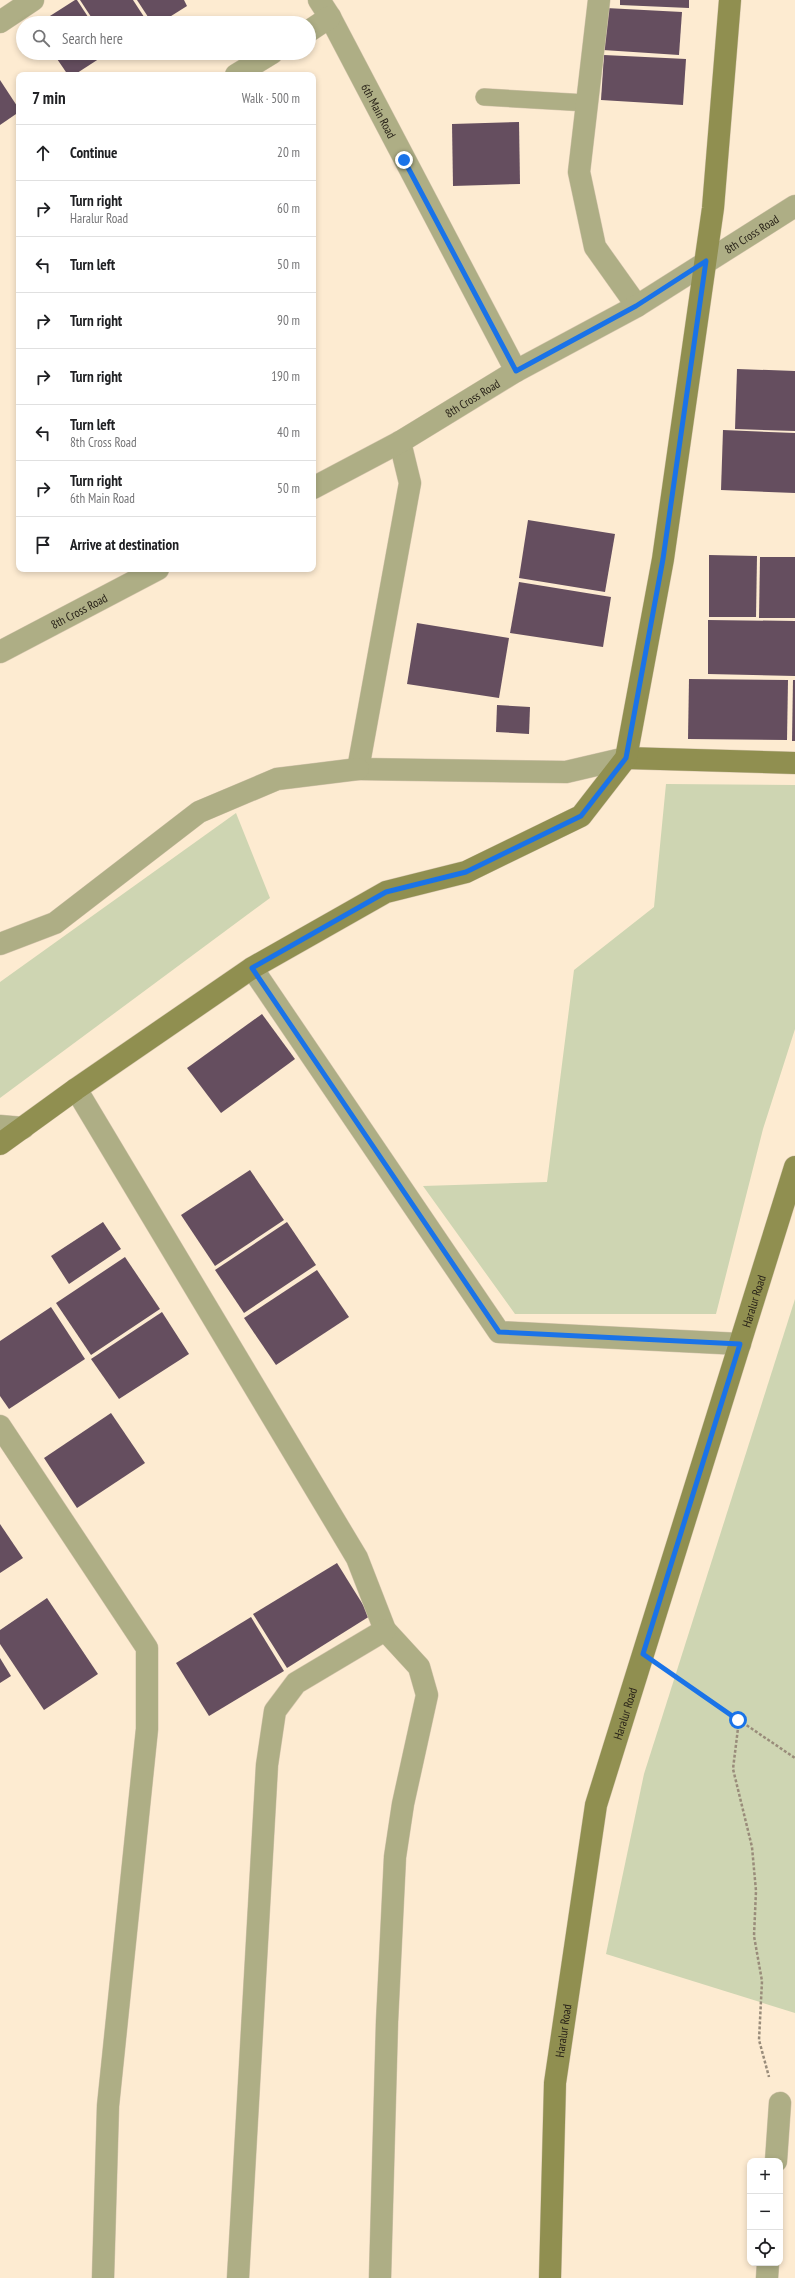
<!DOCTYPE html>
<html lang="en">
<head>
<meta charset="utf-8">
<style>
	:root { --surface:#fff; --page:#f2f2f2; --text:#202124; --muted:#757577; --line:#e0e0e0 }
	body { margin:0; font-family:"PT Sans Narrow",sans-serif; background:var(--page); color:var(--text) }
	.controls { position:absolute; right:12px; bottom:12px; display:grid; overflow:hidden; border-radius:8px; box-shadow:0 2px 6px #0003 }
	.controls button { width:36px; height:36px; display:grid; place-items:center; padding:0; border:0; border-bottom:1px solid var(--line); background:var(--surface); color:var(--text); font:20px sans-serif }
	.stop { position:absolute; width:12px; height:12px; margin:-9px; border:3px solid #1a73e8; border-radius:50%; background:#fff }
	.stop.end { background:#1a73e8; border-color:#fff; box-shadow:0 1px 4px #0008 }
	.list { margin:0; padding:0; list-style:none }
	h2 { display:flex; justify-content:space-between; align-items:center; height:52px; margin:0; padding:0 16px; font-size:17px }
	h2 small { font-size:13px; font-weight:400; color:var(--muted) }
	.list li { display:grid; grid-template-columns:26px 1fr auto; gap:12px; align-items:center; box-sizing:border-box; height:56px; padding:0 16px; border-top:1px solid var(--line) }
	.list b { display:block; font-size:15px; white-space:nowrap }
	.list p { margin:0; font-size:13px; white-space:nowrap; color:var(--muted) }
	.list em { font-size:13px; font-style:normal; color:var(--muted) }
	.icon { flex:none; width:22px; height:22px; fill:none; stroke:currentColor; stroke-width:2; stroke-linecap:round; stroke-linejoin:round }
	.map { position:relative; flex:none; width:795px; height:2278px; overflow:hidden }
	.search { position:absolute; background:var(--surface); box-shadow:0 2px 6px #0003; left:16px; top:16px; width:300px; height:44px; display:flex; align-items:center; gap:10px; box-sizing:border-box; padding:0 14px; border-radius:22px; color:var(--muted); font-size:15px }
	.panel { position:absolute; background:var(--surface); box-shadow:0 2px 6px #0003; left:16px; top:72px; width:300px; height:500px; border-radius:8px }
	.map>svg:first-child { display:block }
	.green { fill:#ced5b2 }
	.building { fill:#654e5f }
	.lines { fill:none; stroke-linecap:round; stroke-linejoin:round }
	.lane-casing { stroke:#d7c7b0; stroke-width:18 }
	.street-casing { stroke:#d7c7b0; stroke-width:23 }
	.secondary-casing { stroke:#d7c7b0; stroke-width:23 }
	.path { stroke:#998c7a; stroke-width:2.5; stroke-dasharray:3 2; stroke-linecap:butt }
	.lane { stroke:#aeae85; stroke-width:17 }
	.street { stroke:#aeae85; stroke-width:22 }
	.secondary { stroke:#908f50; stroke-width:22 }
	.route { stroke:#1a73e8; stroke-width:5 }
	.labels { text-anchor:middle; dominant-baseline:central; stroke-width:4; stroke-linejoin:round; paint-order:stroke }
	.street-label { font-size:12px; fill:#282218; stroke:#fefbf5 }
</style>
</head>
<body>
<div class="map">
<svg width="795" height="2278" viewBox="0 0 795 2278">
	<rect width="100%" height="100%" fill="#fdebd1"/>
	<g class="green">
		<path d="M666 784 795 785V1029L763 1129 716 1314H515L423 1186 547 1182 574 970 654 907Z"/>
		<path d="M236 813 270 898 0 1098V982Z"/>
		<path d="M795 1299V2013L606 1954 644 1774Z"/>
	</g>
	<g class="building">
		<path d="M75 0H77L92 23H39Z"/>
		<path d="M80 0H133L148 23H95Z"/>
		<path d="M137 0H184L187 6 160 23H152Z"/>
		<path d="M620 0H689V8L620 5Z"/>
		<path d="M606 8 682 12 679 55 603 50Z"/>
		<path d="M53 53H108L74 75H68Z"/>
		<path d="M604 55 686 59 683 105 601 100Z"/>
		<path d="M0 80 19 109V112L0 125Z"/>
		<path d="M519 122 520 184 453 186 452 124Z"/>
		<path d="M737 369 795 371V431L735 429Z"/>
		<path d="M723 430 795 433V493L721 490Z"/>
		<path d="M528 520 615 534 605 592 519 578Z"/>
		<path d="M709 555 757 556 756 617H709Z"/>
		<path d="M760 557H795V618H759Z"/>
		<path d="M519 582 611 597 603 647 510 633Z"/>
		<path d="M708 620 795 621V676L708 674Z"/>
		<path d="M417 623 509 638 499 698 407 684Z"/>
		<path d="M689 679 788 680 787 740 688 739Z"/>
		<path d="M793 680H795V741H792Z"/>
		<path d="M497 705 530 707 529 734 496 732Z"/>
		<path d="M262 1014 295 1059 221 1113 187 1068Z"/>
		<path d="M250 1170 284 1220 215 1266 181 1215Z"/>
		<path d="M103 1222 121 1249 69 1284 51 1256Z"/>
		<path d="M287 1222 316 1265 244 1313 215 1270Z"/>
		<path d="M125 1257 160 1309 91 1355 56 1303Z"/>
		<path d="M317 1270 349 1317 276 1365 244 1318Z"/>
		<path d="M51 1307 85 1359 9 1409 0 1396V1341Z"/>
		<path d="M162 1312 189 1354 119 1399 91 1359Z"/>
		<path d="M111 1413 145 1463 77 1508 44 1458Z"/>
		<path d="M0 1524 23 1558 0 1573Z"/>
		<path d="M337 1563 370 1616 287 1668 253 1614Z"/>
		<path d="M47 1598 98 1674 44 1710 0 1644V1630Z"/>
		<path d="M251 1617 284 1671 209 1716 176 1663Z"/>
		<path d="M0 1658 11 1676 0 1683Z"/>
	</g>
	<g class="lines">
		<defs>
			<path id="lane" d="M484 97 587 103"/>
			<g id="street">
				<path id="s1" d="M319 0 330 17 516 371"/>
				<path d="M599 0 579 172 595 247 637 306"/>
				<path d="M0 22 33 0"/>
				<path d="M309 31 330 17"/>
				<path d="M236 75 272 53"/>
				<path d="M400 442 410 483 358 769 566 772 626 758"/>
				<path id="s2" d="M313 488 400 442 516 371 637 306 795 206"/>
				<path id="s3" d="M0 652 158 569"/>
				<path d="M0 944 55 923 199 812 277 779 358 769"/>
				<path d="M252 968 499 1332 740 1344"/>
				<path d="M76 1089 357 1558 385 1630 419 1667 427 1695 403 1804 395 1857 387 2022 380 2278"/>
				<path d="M0 1126 23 1128"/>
				<path d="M0 1426 147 1648V1729L108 2106 103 2278"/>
				<path d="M776 2161 780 2103"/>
				<path d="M238 2278 267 1765 275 1711 296 1683 385 1630"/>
				<path d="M767 2278 768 2263"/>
			</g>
			<g id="secondary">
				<path d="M626 758 795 763"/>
				<path d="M0 1144 76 1089 252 968 386 892 466 872 581 816 626 758 663 559 713 208 730 0"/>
				<path id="s4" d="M550 2278 555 2083 596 1805 795 1167"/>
			</g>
		</defs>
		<use href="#lane" class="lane-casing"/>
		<use href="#street" class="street-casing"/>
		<use href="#secondary" class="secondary-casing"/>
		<g class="path">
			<path d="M668 1672 795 1758"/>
			<path d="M739 1720 733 1769 752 1847 756 1891 754 1936 762 1981 759 2040 769 2077"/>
		</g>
		<use href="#lane" class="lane"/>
		<use href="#street" class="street"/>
		<use href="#secondary" class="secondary"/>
	</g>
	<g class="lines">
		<path class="route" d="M404 160 516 371 636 306 706 261 663 559 626 758 581 816 466 872 386 892 252 968 499 1332 740 1344 643 1654 738 1720"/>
	</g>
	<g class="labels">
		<g class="street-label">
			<text stroke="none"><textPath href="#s1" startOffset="126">6th Main Road</textPath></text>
			<text stroke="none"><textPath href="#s2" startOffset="507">8th Cross Road</textPath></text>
			<text stroke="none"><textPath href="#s2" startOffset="183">8th Cross Road</textPath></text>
			<text stroke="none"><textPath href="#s3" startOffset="89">8th Cross Road</textPath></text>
			<text stroke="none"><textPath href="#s4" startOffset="1004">Haralur Road</textPath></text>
			<text stroke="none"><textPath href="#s4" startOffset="572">Haralur Road</textPath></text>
			<text stroke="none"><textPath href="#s4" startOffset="248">Haralur Road</textPath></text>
		</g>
	</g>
</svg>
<div class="controls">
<button>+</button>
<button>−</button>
<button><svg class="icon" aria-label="locate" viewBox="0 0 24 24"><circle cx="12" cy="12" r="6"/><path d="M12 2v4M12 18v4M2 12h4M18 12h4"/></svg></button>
</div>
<div class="stop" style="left:738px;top:1720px"></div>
<div class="stop end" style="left:404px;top:160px"></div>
<div class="search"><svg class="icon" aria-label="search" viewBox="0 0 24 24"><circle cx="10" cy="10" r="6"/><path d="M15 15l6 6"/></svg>Search here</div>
<section class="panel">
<h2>7 min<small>Walk · 500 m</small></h2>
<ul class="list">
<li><svg class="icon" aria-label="ahead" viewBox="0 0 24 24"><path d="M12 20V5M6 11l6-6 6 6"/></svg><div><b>Continue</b></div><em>20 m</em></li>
<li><svg class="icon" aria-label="right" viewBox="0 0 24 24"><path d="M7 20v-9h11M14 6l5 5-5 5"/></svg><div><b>Turn right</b><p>Haralur Road</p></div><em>60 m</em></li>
<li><svg class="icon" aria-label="left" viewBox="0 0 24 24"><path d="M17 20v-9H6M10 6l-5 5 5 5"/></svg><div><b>Turn left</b></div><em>50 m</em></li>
<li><svg class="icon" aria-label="right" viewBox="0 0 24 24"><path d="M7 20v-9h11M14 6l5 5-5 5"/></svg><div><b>Turn right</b></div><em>90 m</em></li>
<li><svg class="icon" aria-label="right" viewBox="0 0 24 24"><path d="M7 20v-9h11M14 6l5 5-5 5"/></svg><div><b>Turn right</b></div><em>190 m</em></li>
<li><svg class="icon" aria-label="left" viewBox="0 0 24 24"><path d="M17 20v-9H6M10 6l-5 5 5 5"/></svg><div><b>Turn left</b><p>8th Cross Road</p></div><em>40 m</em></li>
<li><svg class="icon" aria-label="right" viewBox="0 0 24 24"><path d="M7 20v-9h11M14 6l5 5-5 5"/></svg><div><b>Turn right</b><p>6th Main Road</p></div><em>50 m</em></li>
<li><svg class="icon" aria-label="arrive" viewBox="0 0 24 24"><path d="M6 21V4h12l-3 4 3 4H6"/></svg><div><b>Arrive at destination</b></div></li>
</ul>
</section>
</div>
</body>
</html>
